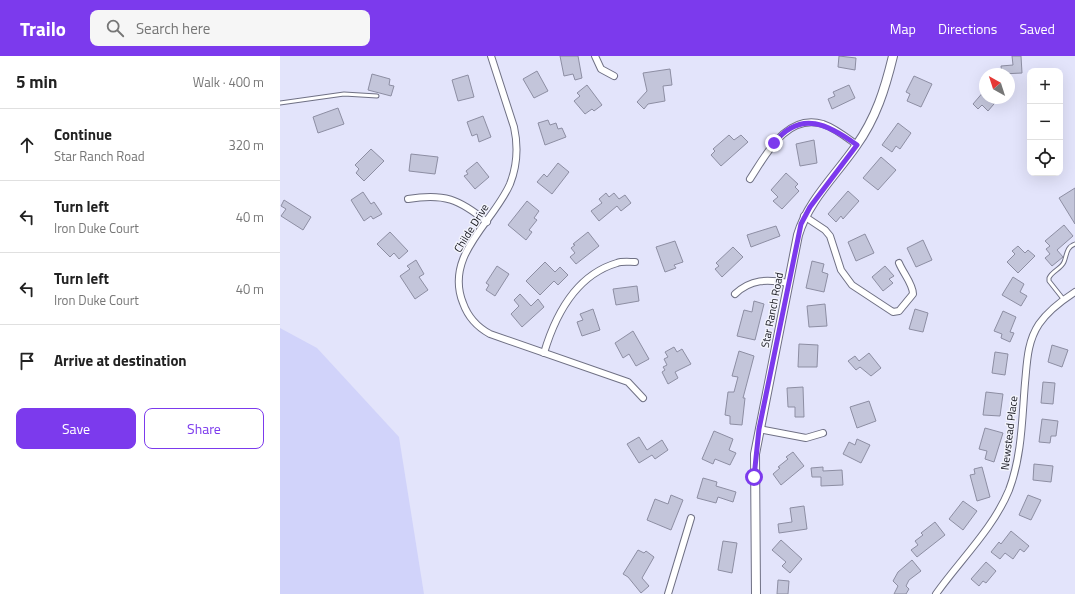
<!DOCTYPE html>
<html lang="en">
<head>
<meta charset="utf-8">
<style>
	:root { --surface:#fff; --page:#f6f6f6; --text:#222; --muted:#767676; --line:#e0e0e0; --accent:#7c3aed }
	body { margin:0; font-family:"Titillium Web",sans-serif; background:var(--page); color:var(--text) }
	.controls { position:absolute; right:12px; top:12px; display:grid; overflow:hidden; border-radius:8px; box-shadow:0 4px 16px #0002 }
	.controls button { width:36px; height:36px; display:grid; place-items:center; padding:0; border:0; border-bottom:1px solid var(--line); background:var(--surface); color:var(--text); font:20px sans-serif }
	.compass { position:absolute; left:699px; top:12px; width:36px; height:36px; border-radius:50%; background:var(--surface); box-shadow:0 4px 16px #0002; rotate:321deg }
	.stop { position:absolute; width:12px; height:12px; margin:-9px; border:3px solid #7c3aed; border-radius:50%; background:#fff }
	.stop.end { background:#7c3aed; border-color:#fff; box-shadow:0 1px 4px #0008 }
	.list { margin:0; padding:0; list-style:none }
	h2 { display:flex; justify-content:space-between; align-items:center; height:52px; margin:0; padding:0 16px; font-size:17px }
	h2 small { font-size:13px; font-weight:400; color:var(--muted) }
	.list li { display:grid; grid-template-columns:26px 1fr auto; gap:12px; align-items:center; box-sizing:border-box; height:72px; padding:0 16px; border-top:1px solid var(--line) }
	.list b { display:block; font-size:15px; white-space:nowrap }
	.list p { margin:0; font-size:13px; white-space:nowrap; color:var(--muted) }
	.list em { font-size:13px; font-style:normal; color:var(--muted) }
	.actions { display:flex; gap:8px; padding:12px 16px }
	.actions a { flex:1; padding:9px 0; border:1px solid var(--accent); border-radius:8px; text-align:center; font-size:14px; color:var(--accent) }
	.actions .main { background:var(--accent); color:#fff }
	.icon { flex:none; width:22px; height:22px; fill:none; stroke:currentColor; stroke-width:2; stroke-linecap:round; stroke-linejoin:round }
	.map { position:relative; flex:none; width:795px; height:538px; overflow:hidden }
	header { display:flex; align-items:center; gap:24px; box-sizing:border-box; height:56px; padding:0 20px; background:var(--accent); color:#fff }
	header strong { font-size:19px }
	nav { display:flex; gap:22px; margin-inline-start:auto; font-size:14px }
	.search { width:280px; height:36px; background:var(--page); display:flex; align-items:center; gap:10px; box-sizing:border-box; padding:0 14px; border-radius:8px; color:var(--muted); font-size:15px }
	main { display:flex }
	aside { flex:1; background:var(--surface) }
	.map>svg:first-child { display:block }
	.green { fill:#d1d3fa }
	.building { fill:#c3c5da; stroke:#8d8ea3 }
	.lines { fill:none; stroke-linecap:round; stroke-linejoin:round }
	.service-casing { stroke:#6f7084; stroke-width:5 }
	.minor-casing { stroke:#6f7084; stroke-width:8 }
	.tertiary-casing { stroke:#6f7084; stroke-width:10 }
	.service { stroke:#fff; stroke-width:3 }
	.minor { stroke:#fff; stroke-width:6 }
	.tertiary { stroke:#fff; stroke-width:8 }
	.route { stroke:#7c3aed; stroke-width:5 }
	.labels { text-anchor:middle; dominant-baseline:central; stroke-width:3; stroke-linejoin:round; paint-order:stroke }
	.street-label { font-size:11px; fill:#14151c; stroke:#f2f3fc }
</style>
</head>
<body>
<header>
<strong>Trailo</strong>
<div class="search"><svg class="icon" aria-label="search" viewBox="0 0 24 24"><circle cx="10" cy="10" r="6"/><path d="M15 15l6 6"/></svg>Search here</div>
<nav><a>Map</a><a>Directions</a><a>Saved</a></nav>
</header>
<main>
<aside>
<h2>5 min<small>Walk · 400 m</small></h2>
<ul class="list">
<li><svg class="icon" aria-label="ahead" viewBox="0 0 24 24"><path d="M12 20V5M6 11l6-6 6 6"/></svg><div><b>Continue</b><p>Star Ranch Road</p></div><em>320 m</em></li>
<li><svg class="icon" aria-label="left" viewBox="0 0 24 24"><path d="M17 20v-9H6M10 6l-5 5 5 5"/></svg><div><b>Turn left</b><p>Iron Duke Court</p></div><em>40 m</em></li>
<li><svg class="icon" aria-label="left" viewBox="0 0 24 24"><path d="M17 20v-9H6M10 6l-5 5 5 5"/></svg><div><b>Turn left</b><p>Iron Duke Court</p></div><em>40 m</em></li>
<li><svg class="icon" aria-label="arrive" viewBox="0 0 24 24"><path d="M6 21V4h12l-3 4 3 4H6"/></svg><div><b>Arrive at destination</b></div></li>
</ul>
<div class="actions"><a class="main">Save</a><a>Share</a></div>
</aside>
<div class="map">
<svg width="795" height="538" viewBox="0 0 795 538">
	<rect width="100%" height="100%" fill="#e3e4fb"/>
	<path class="green" d="M0 272 37 292 119 381 144 538H0Z"/>
	<g class="building">
		<path d="M280 0H298L302 22 295 24 293 18 284 20Z"/>
		<path d="M559 0 576 2 575 14 558 11Z"/>
		<path d="M732 0H741L742 17 722 18 721 10 733 9Z"/>
		<path d="M390 13 392 29 383 30 385 45 368 48 364 53 357 46 367 35 363 17Z"/>
		<path d="M257 15 268 35 254 42 243 23Z"/>
		<path d="M92 18 110 23 109 29 114 30 111 40 88 34Z"/>
		<path d="M188 19 194 41 178 45 172 24Z"/>
		<path d="M634 20 652 28 641 51 627 45 630 38 626 36Z"/>
		<path d="M307 29 322 49 314 55 312 53 305 58 294 45 300 40 297 37Z"/>
		<path d="M569 29 575 42 552 53 548 43 555 40 553 36Z"/>
		<path d="M705 34V42H719L708 55 702 49 698 53 693 48Z"/>
		<path d="M58 52 64 68 38 77 33 61Z"/>
		<path d="M203 60 211 81 199 86 197 78 192 80 187 66Z"/>
		<path d="M268 64 270 69 276 67 278 73 282 72 286 81 265 89 258 67Z"/>
		<path d="M618 67 631 77 620 93 616 90 612 96 602 89Z"/>
		<path d="M449 79 454 84 461 79 468 86 441 110 431 99 435 95 433 93Z"/>
		<path d="M534 84 537 107 520 110 516 88Z"/>
		<path d="M91 93 104 105 84 125 76 117 79 113 75 109Z"/>
		<path d="M131 98 158 101 155 118 129 115Z"/>
		<path d="M601 101 616 114 598 134 583 122Z"/>
		<path d="M197 106 209 121 195 133 184 120 188 118 186 115Z"/>
		<path d="M278 107 289 116 272 138 257 126 264 118 267 121Z"/>
		<path d="M506 117 518 128 515 131 519 135 502 153 493 145 498 141 491 134Z"/>
		<path d="M795 132V168L779 142Z"/>
		<path d="M568 135 579 145 563 163 561 160 556 166 548 158Z"/>
		<path d="M83 136 91 148 94 146 102 158 93 163 91 160 84 165 71 144Z"/>
		<path d="M326 137 329 141 334 137 339 143 345 139 351 147 341 155 337 150 319 165 311 155 322 147 319 143Z"/>
		<path d="M4 144 31 161 23 174 1 160 6 153 1 150Z"/>
		<path d="M247 145 259 155 254 162 257 164 249 174 252 176 246 184 228 169Z"/>
		<path d="M784 169 793 180 777 194 783 201 772 210 765 202 770 198 766 193 770 190 765 185Z"/>
		<path d="M496 170 500 180 471 191 467 179Z"/>
		<path d="M110 176 128 195 119 203 114 197 110 201 97 188Z"/>
		<path d="M308 176 319 190 296 208 290 201 295 197 291 192 295 189 293 188Z"/>
		<path d="M585 178 594 197 576 205 568 186Z"/>
		<path d="M643 184 652 204 636 211 627 192Z"/>
		<path d="M395 185 403 206 394 209 396 212 385 216 376 191Z"/>
		<path d="M738 190 745 197 748 194 755 200 738 217 727 206 735 198 732 195Z"/>
		<path d="M453 191 463 201 442 221 435 213 439 210 436 207Z"/>
		<path d="M136 204 144 218 139 221 148 234 135 243 120 220 130 213 127 210Z"/>
		<path d="M532 205 544 208 542 216 548 218 544 236 526 232Z"/>
		<path d="M265 206 275 216 280 211 288 219 278 229 274 225 260 239 246 225Z"/>
		<path d="M217 210 229 218 215 240 206 234 209 229 206 227Z"/>
		<path d="M605 210 614 220 609 223 613 227 603 235 592 221Z"/>
		<path d="M733 221 744 228 740 236 747 240 741 250 722 239Z"/>
		<path d="M357 230 359 245 336 249 333 233Z"/>
		<path d="M240 238 251 250 258 243 264 251 242 271 231 258 239 250 234 244Z"/>
		<path d="M474 245 484 248 475 284 457 280 464 254 472 256Z"/>
		<path d="M545 248 547 270 529 271 527 250Z"/>
		<path d="M313 253 320 274 302 280 297 266 303 264 300 258Z"/>
		<path d="M635 253 648 257 643 276 629 273Z"/>
		<path d="M723 255 736 261 730 276 734 277 730 286 721 282 722 278 714 275Z"/>
		<path d="M353 275 369 303 356 310 349 298 343 302 335 287Z"/>
		<path d="M519 288 538 289 537 311H518Z"/>
		<path d="M772 289 788 294 782 311 768 306Z"/>
		<path d="M394 291 397 296 402 293 411 308 395 316 398 322 388 328 382 316 385 314 383 311 387 309 384 303 388 301 385 296Z"/>
		<path d="M459 295 474 300 463 342H465L462 369 450 368V360L445 359 448 336H454L458 321 452 320Z"/>
		<path d="M715 296 728 298 725 319 712 317Z"/>
		<path d="M589 297 601 312 591 320 580 311 576 314 568 305 575 300 579 305Z"/>
		<path d="M763 326 775 327 773 348 761 347Z"/>
		<path d="M523 331 524 361H515V351H508L507 332Z"/>
		<path d="M706 336 723 338 720 360 703 359Z"/>
		<path d="M589 345 596 365 577 372 570 351Z"/>
		<path d="M762 363 778 365 776 380H771L770 387 759 386Z"/>
		<path d="M705 372 723 377 714 406 705 403 707 395 699 393Z"/>
		<path d="M434 375 453 383 449 394 456 397 450 409 435 403 433 408 422 403Z"/>
		<path d="M359 381 367 394 382 384 388 394 375 403 372 399 359 407 347 388Z"/>
		<path d="M577 383 590 389 581 407 563 398 569 386 575 389Z"/>
		<path d="M513 396 524 410 501 429 493 418 500 412 498 411 508 403 506 401Z"/>
		<path d="M754 408 773 410 771 426 753 424Z"/>
		<path d="M543 411V415L562 414 563 429 541 430V421H532L531 412Z"/>
		<path d="M702 411 710 441 697 445 690 419 695 418 694 413Z"/>
		<path d="M423 422 437 426 436 430 456 436 453 446 438 441 436 447 417 442Z"/>
		<path d="M391 439 403 444 391 474 367 464 375 443 388 448Z"/>
		<path d="M748 439 761 444 751 464 739 459Z"/>
		<path d="M683 445 697 455 683 474 669 463Z"/>
		<path d="M524 450 527 473 499 477 498 468 512 466 510 452Z"/>
		<path d="M655 466 665 479 637 501 631 494 638 489 635 485 643 479 641 477Z"/>
		<path d="M731 475 749 490 744 496 740 493 733 503 725 497 720 503 711 496 719 486 721 488Z"/>
		<path d="M501 484 522 503 510 517 502 510 506 506 492 494Z"/>
		<path d="M443 485 457 487 452 517 438 514Z"/>
		<path d="M358 494 364 497 366 495 374 501 362 522 369 530 361 537 348 521 343 518Z"/>
		<path d="M632 504 641 515 629 524 626 530 629 533 626 538H614L618 530 613 525 618 516Z"/>
		<path d="M706 506 716 515 706 527 703 525 699 530 691 523Z"/>
		<path d="M498 524 509 525 508 538H497Z"/>
	</g>
	<g class="lines">
		<defs>
			<g id="service">
				<path d="M0 47 64 38 97 40"/>
				<path d="M784 244 769 225V222C772 215 781 213 784 206 787 199 786 191 795 188"/>
			</g>
			<g id="minor">
				<path d="M211 0 234 71C238 89 237 110 230 128 213 167 164 199 183 247 188 261 197 271 210 278L348 326 363 342"/>
				<path d="M315 0 321 13 334 20"/>
				<path d="M470 123C486 99 506 57 543 68 555 72 566 81 577 89"/>
				<path d="M128 143C164 137 179 143 207 166"/>
				<path d="M524 160 545 174 550 180 561 214 572 229 613 256 619 255 633 238C633 228 623 217 619 207"/>
				<path d="M455 238C471 223 487 223 508 227"/>
				<path d="M264 297C275 260 296 219 337 207 342 205 349 206 355 206"/>
				<path d="M479 373 526 382 543 377"/>
				<path d="M388 538 411 462"/>
				<path d="M656 538C680 504 713 473 729 434 742 400 742 362 745 327 747 307 747 286 759 268 768 255 781 245 795 236"/>
			</g>
			<path id="tertiary" d="M476 538 475 398 518 179C528 145 556 119 576 90 596 62 605 33 613 0"/>
		</defs>
		<use href="#service" class="service-casing"/>
		<use href="#minor" class="minor-casing"/>
		<use href="#tertiary" class="tertiary-casing"/>
		<use href="#service" class="service"/>
		<use href="#minor" class="minor"/>
		<use href="#tertiary" class="tertiary"/>
	</g>
	<g class="lines">
		<path class="route" d="M474 421 479 373 521 168 530 151 577 89C549 69 521 53 494 87"/>
	</g>
	<g class="labels">
		<g class="street-label">
			<text transform="translate(191 172) rotate(-58)">Childe Drive</text>
			<text transform="translate(492 254) rotate(-79)">Star Ranch Road</text>
			<text transform="translate(729 377) rotate(-83)">Newstead Place</text>
		</g>
	</g>
</svg>
<div class="controls">
<button>+</button>
<button>−</button>
<button><svg class="icon" aria-label="locate" viewBox="0 0 24 24"><circle cx="12" cy="12" r="6"/><path d="M12 2v4M12 18v4M2 12h4M18 12h4"/></svg></button>
</div>
<svg class="compass" viewBox="-18 -18 36 36"><path d="M0-13l5 13h-10z" fill="#e53935"/><path d="M0 13l5-13h-10z" fill="#767676"/></svg>
<div class="stop" style="left:474px;top:421px"></div>
<div class="stop end" style="left:494px;top:87px"></div>
</div>
</main>
</body>
</html>
